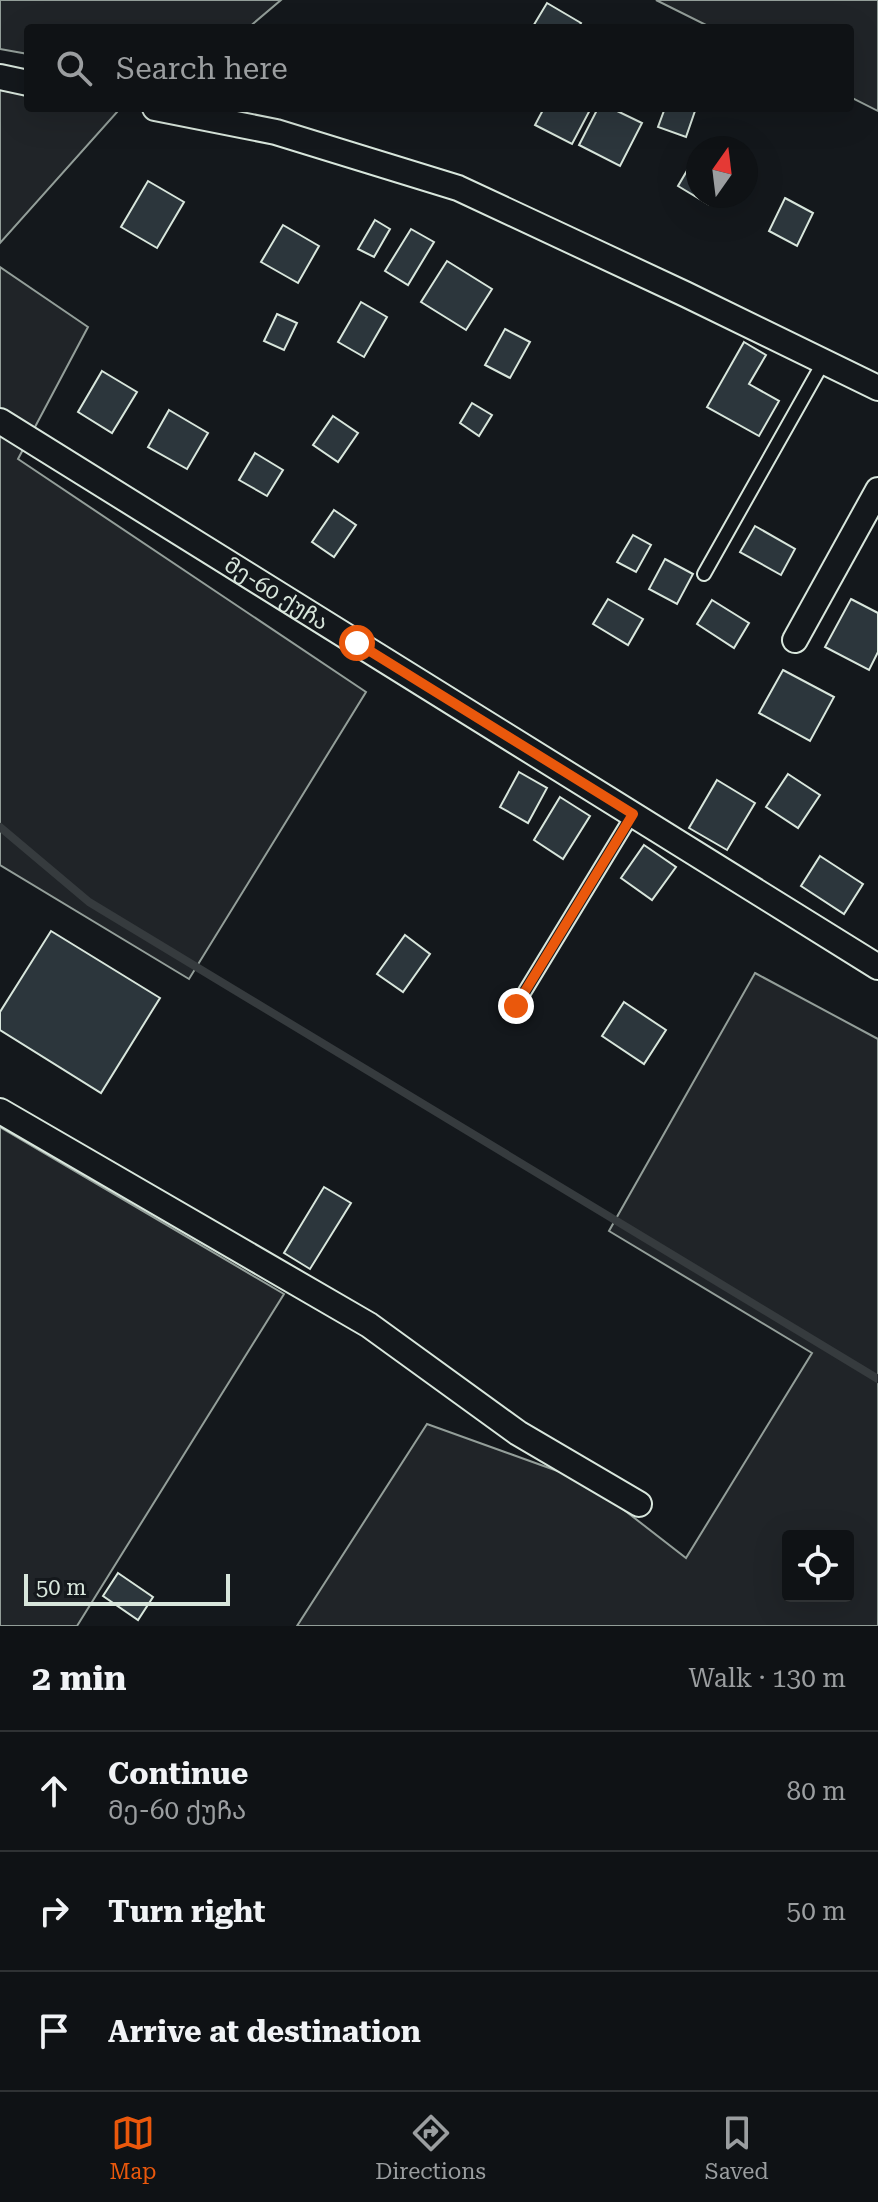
<!DOCTYPE html>
<html lang="en">
<head>
<meta charset="utf-8">
<style>
	:root { --surface:#0f1215; --page:#1d2022; --text:#f1f3f6; --muted:#9b9ea0; --line:#2f3234; --accent:#ea580c }
	body { margin:0; font-family:"Roboto Serif","Noto Sans Georgian",serif; background:var(--page); color:var(--text) }
	.controls { position:absolute; right:24px; bottom:24px; display:grid; overflow:hidden; border-radius:8px; box-shadow:0 8px 32px #0002 }
	.controls button { width:72px; height:72px; display:grid; place-items:center; padding:0; border:0; border-bottom:2px solid var(--line); background:var(--surface); color:var(--text); font:40px sans-serif }
	.compass { position:absolute; left:686px; top:136px; width:72px; height:72px; border-radius:50%; background:var(--surface); box-shadow:0 8px 32px #0002; rotate:14deg }
	.scale { position:absolute; left:24px; bottom:20px; width:206px; box-sizing:border-box; padding-left:8px; border:4px solid #d8e6dc; border-top:0; font-size:22px; line-height:28px; white-space:nowrap; color:#d8e6dc; -webkit-text-stroke:6px #14181c; paint-order:stroke }
	.stop { position:absolute; width:24px; height:24px; margin:-18px; border:6px solid #ea580c; border-radius:50%; background:#fff }
	.stop.end { background:#ea580c; border-color:#fff; box-shadow:0 2px 8px #0008 }
	.list { margin:0; padding:0; list-style:none }
	h2 { display:flex; justify-content:space-between; align-items:center; height:104px; margin:0; padding:0 32px; font-size:34px }
	h2 small { font-size:26px; font-weight:400; color:var(--muted) }
	.list li { display:grid; grid-template-columns:52px 1fr auto; gap:24px; align-items:center; box-sizing:border-box; height:120px; padding:0 32px; border-top:2px solid var(--line) }
	.list b { display:block; font-size:30px; white-space:nowrap }
	.list p { margin:0; font-size:26px; white-space:nowrap; color:var(--muted) }
	.list em { font-size:26px; font-style:normal; color:var(--muted) }
	.icon { flex:none; width:44px; height:44px; fill:none; stroke:currentColor; stroke-width:2; stroke-linecap:round; stroke-linejoin:round }
	.map { position:relative; flex:none; width:878px; height:1626px; overflow:hidden }
	.search { position:absolute; background:var(--surface); box-shadow:0 8px 32px #0002; left:24px; right:24px; top:24px; height:88px; display:flex; align-items:center; gap:20px; box-sizing:border-box; padding:0 28px; border-radius:8px; color:var(--muted); font-size:30px }
	.sheet { height:464px; background:var(--surface) }
	nav { display:flex; justify-content:space-around; align-items:center; box-sizing:border-box; height:112px; border-top:2px solid var(--line); background:var(--surface); font-size:22px; color:var(--muted) }
	nav a { display:grid; justify-items:center; gap:4px }
	nav .on { color:var(--accent) }
	.map>svg:first-child { display:block }
	.green { fill:#202428; stroke:#939e99; stroke-width:2; fill-rule:evenodd }
	.lines { fill:none; stroke-linecap:round; stroke-linejoin:round }
	.stream { stroke:#363b3e; stroke-width:8 }
	.building { fill:#2c363c; stroke:#d8e6dc; stroke-width:2 }
	.lane-casing { stroke:#d8e6dc; stroke-width:16 }
	.street-casing { stroke:#d8e6dc; stroke-width:28 }
	.lane { stroke:#14181c; stroke-width:12 }
	.street { stroke:#14181c; stroke-width:24 }
	.route { stroke:#ea580c; stroke-width:10 }
	.labels { text-anchor:middle; dominant-baseline:central; stroke-width:6; stroke-linejoin:round; paint-order:stroke }
	.street-label { font-size:22px; fill:#d8e6dc; stroke:#14181c }
</style>
</head>
<body>
<div class="map">
<svg width="878" height="1626" viewBox="0 0 878 1626">
	<rect width="100%" height="100%" fill="#14181c"/>
	<g class="green">
		<path d="M0 0H281L248 28H28V54L0 49Z"/>
		<path d="M656 0H878V111L850 97V28H712Z"/>
		<path d="M0 90 28 95V108H99L118 111 0 243Z"/>
		<path d="M0 267 88 327 18 459 366 692 189 979 0 865Z"/>
		<path d="M755 973 878 1039V1626H297L427 1424 588 1482 686 1558 812 1353 609 1231ZM788 1536H848V1596H788Z"/>
		<path d="M0 1127 284 1294 77 1626H0Z"/>
	</g>
	<g class="lines">
		<path class="stream" d="M0 827 89 902 878 1379"/>
	</g>
	<g class="building">
		<path d="M547 3 581 23 578 28H532Z"/>
		<path d="M544 108H591L572 144 535 125Z"/>
		<path d="M598 108H611L642 123 620 166 579 145Z"/>
		<path d="M665 108H696L686 137 658 127Z"/>
		<path d="M698 152V196H712L708 204 678 186Z"/>
		<path d="M148 181 184 202 157 248 121 227Z"/>
		<path d="M785 198 813 213 797 246 769 231Z"/>
		<path d="M375 220 390 229 374 257 358 249Z"/>
		<path d="M283 225 319 246 298 283 261 262Z"/>
		<path d="M411 229 434 242 408 285 385 271Z"/>
		<path d="M447 261 492 289 466 330 421 302Z"/>
		<path d="M361 302 387 317 364 357 338 342Z"/>
		<path d="M277 314 297 323 284 350 264 341Z"/>
		<path d="M505 329 530 342 510 378 485 365Z"/>
		<path d="M744 342 766 355 749 384 779 401 759 436 707 407Z"/>
		<path d="M102 371 137 392 112 433 78 412Z"/>
		<path d="M472 403 492 415 479 436 460 423Z"/>
		<path d="M169 410 208 433 187 469 148 447Z"/>
		<path d="M333 416 358 433 338 462 313 445Z"/>
		<path d="M255 453 283 470 267 496 239 480Z"/>
		<path d="M334 510 356 525 334 557 312 542Z"/>
		<path d="M755 526 795 549 781 575 740 552Z"/>
		<path d="M633 535 651 545 636 572 617 562Z"/>
		<path d="M665 559 693 574 677 604 649 589Z"/>
		<path d="M608 599 643 619 628 645 593 624Z"/>
		<path d="M851 599 878 613V652L869 670 825 647Z"/>
		<path d="M712 600 749 623 734 648 697 624Z"/>
		<path d="M783 670 834 697 810 741 759 713Z"/>
		<path d="M519 772 547 788 528 823 500 807Z"/>
		<path d="M788 774 820 795 798 828 766 807Z"/>
		<path d="M717 780 755 803 727 850 689 828Z"/>
		<path d="M560 797 590 816 563 859 534 840Z"/>
		<path d="M644 845 676 867 652 900 621 878Z"/>
		<path d="M820 856 863 884 844 914 801 886Z"/>
		<path d="M51 931 160 998 101 1093 0 1030V1012Z"/>
		<path d="M405 935 430 954 403 992 377 974Z"/>
		<path d="M624 1002 666 1030 644 1064 602 1036Z"/>
		<path d="M324 1187 351 1203 310 1269 284 1253Z"/>
		<path d="M118 1573 153 1597 138 1620 103 1596Z"/>
	</g>
	<g class="lines">
		<defs>
			<g id="lane">
				<path d="M704 574 824 361"/>
				<path d="M516 1006 633 814"/>
			</g>
			<g id="street">
				<path d="M0 77 28 83"/>
				<path d="M155 108 276 132 458 188 685 294 878 388"/>
				<path id="s1" d="M0 421 878 967"/>
				<path d="M795 640 878 490"/>
				<path d="M0 1111 369 1325 518 1433 639 1504"/>
			</g>
		</defs>
		<use href="#lane" class="lane-casing"/>
		<use href="#street" class="street-casing"/>
		<use href="#lane" class="lane"/>
		<use href="#street" class="street"/>
	</g>
	<g class="lines">
		<path class="route" d="M357 643 633 814 516 1006"/>
	</g>
	<g class="labels">
		<g class="street-label">
			<text stroke="none"><textPath href="#s1" startOffset="326">მე-60 ქუჩა</textPath></text>
		</g>
	</g>
</svg>
<div class="controls">
<button><svg class="icon" aria-label="locate" viewBox="0 0 24 24"><circle cx="12" cy="12" r="6"/><path d="M12 2v4M12 18v4M2 12h4M18 12h4"/></svg></button>
</div>
<svg class="compass" viewBox="-18 -18 36 36"><path d="M0-13l5 13h-10z" fill="#e53935"/><path d="M0 13l5-13h-10z" fill="#9b9ea0"/></svg>
<div class="scale">50 m</div>
<div class="stop" style="left:357px;top:643px"></div>
<div class="stop end" style="left:516px;top:1006px"></div>
<div class="search"><svg class="icon" aria-label="search" viewBox="0 0 24 24"><circle cx="10" cy="10" r="6"/><path d="M15 15l6 6"/></svg>Search here</div>
</div>
<section class="sheet">
<h2>2 min<small>Walk · 130 m</small></h2>
<ul class="list">
<li><svg class="icon" aria-label="ahead" viewBox="0 0 24 24"><path d="M12 20V5M6 11l6-6 6 6"/></svg><div><b>Continue</b><p>მე-60 ქუჩა</p></div><em>80 m</em></li>
<li><svg class="icon" aria-label="right" viewBox="0 0 24 24"><path d="M7 20v-9h11M14 6l5 5-5 5"/></svg><div><b>Turn right</b></div><em>50 m</em></li>
<li><svg class="icon" aria-label="arrive" viewBox="0 0 24 24"><path d="M6 21V4h12l-3 4 3 4H6"/></svg><div><b>Arrive at destination</b></div></li>
</ul>
</section>
<nav>
<a class="on"><svg class="icon" aria-label="map" viewBox="0 0 24 24"><path d="M3 6l6-2 6 2 6-2v14l-6 2-6-2-6 2zM9 4v14M15 6v14"/></svg>Map</a>
<a><svg class="icon" aria-label="directions" viewBox="0 0 24 24"><path d="M12 3l9 9-9 9-9-9zM9 14v-3h6M13 9l2 2-2 2"/></svg>Directions</a>
<a><svg class="icon" aria-label="saved" viewBox="0 0 24 24"><path d="M7 4h10v16l-5-4-5 4z"/></svg>Saved</a>
</nav>
</body>
</html>
